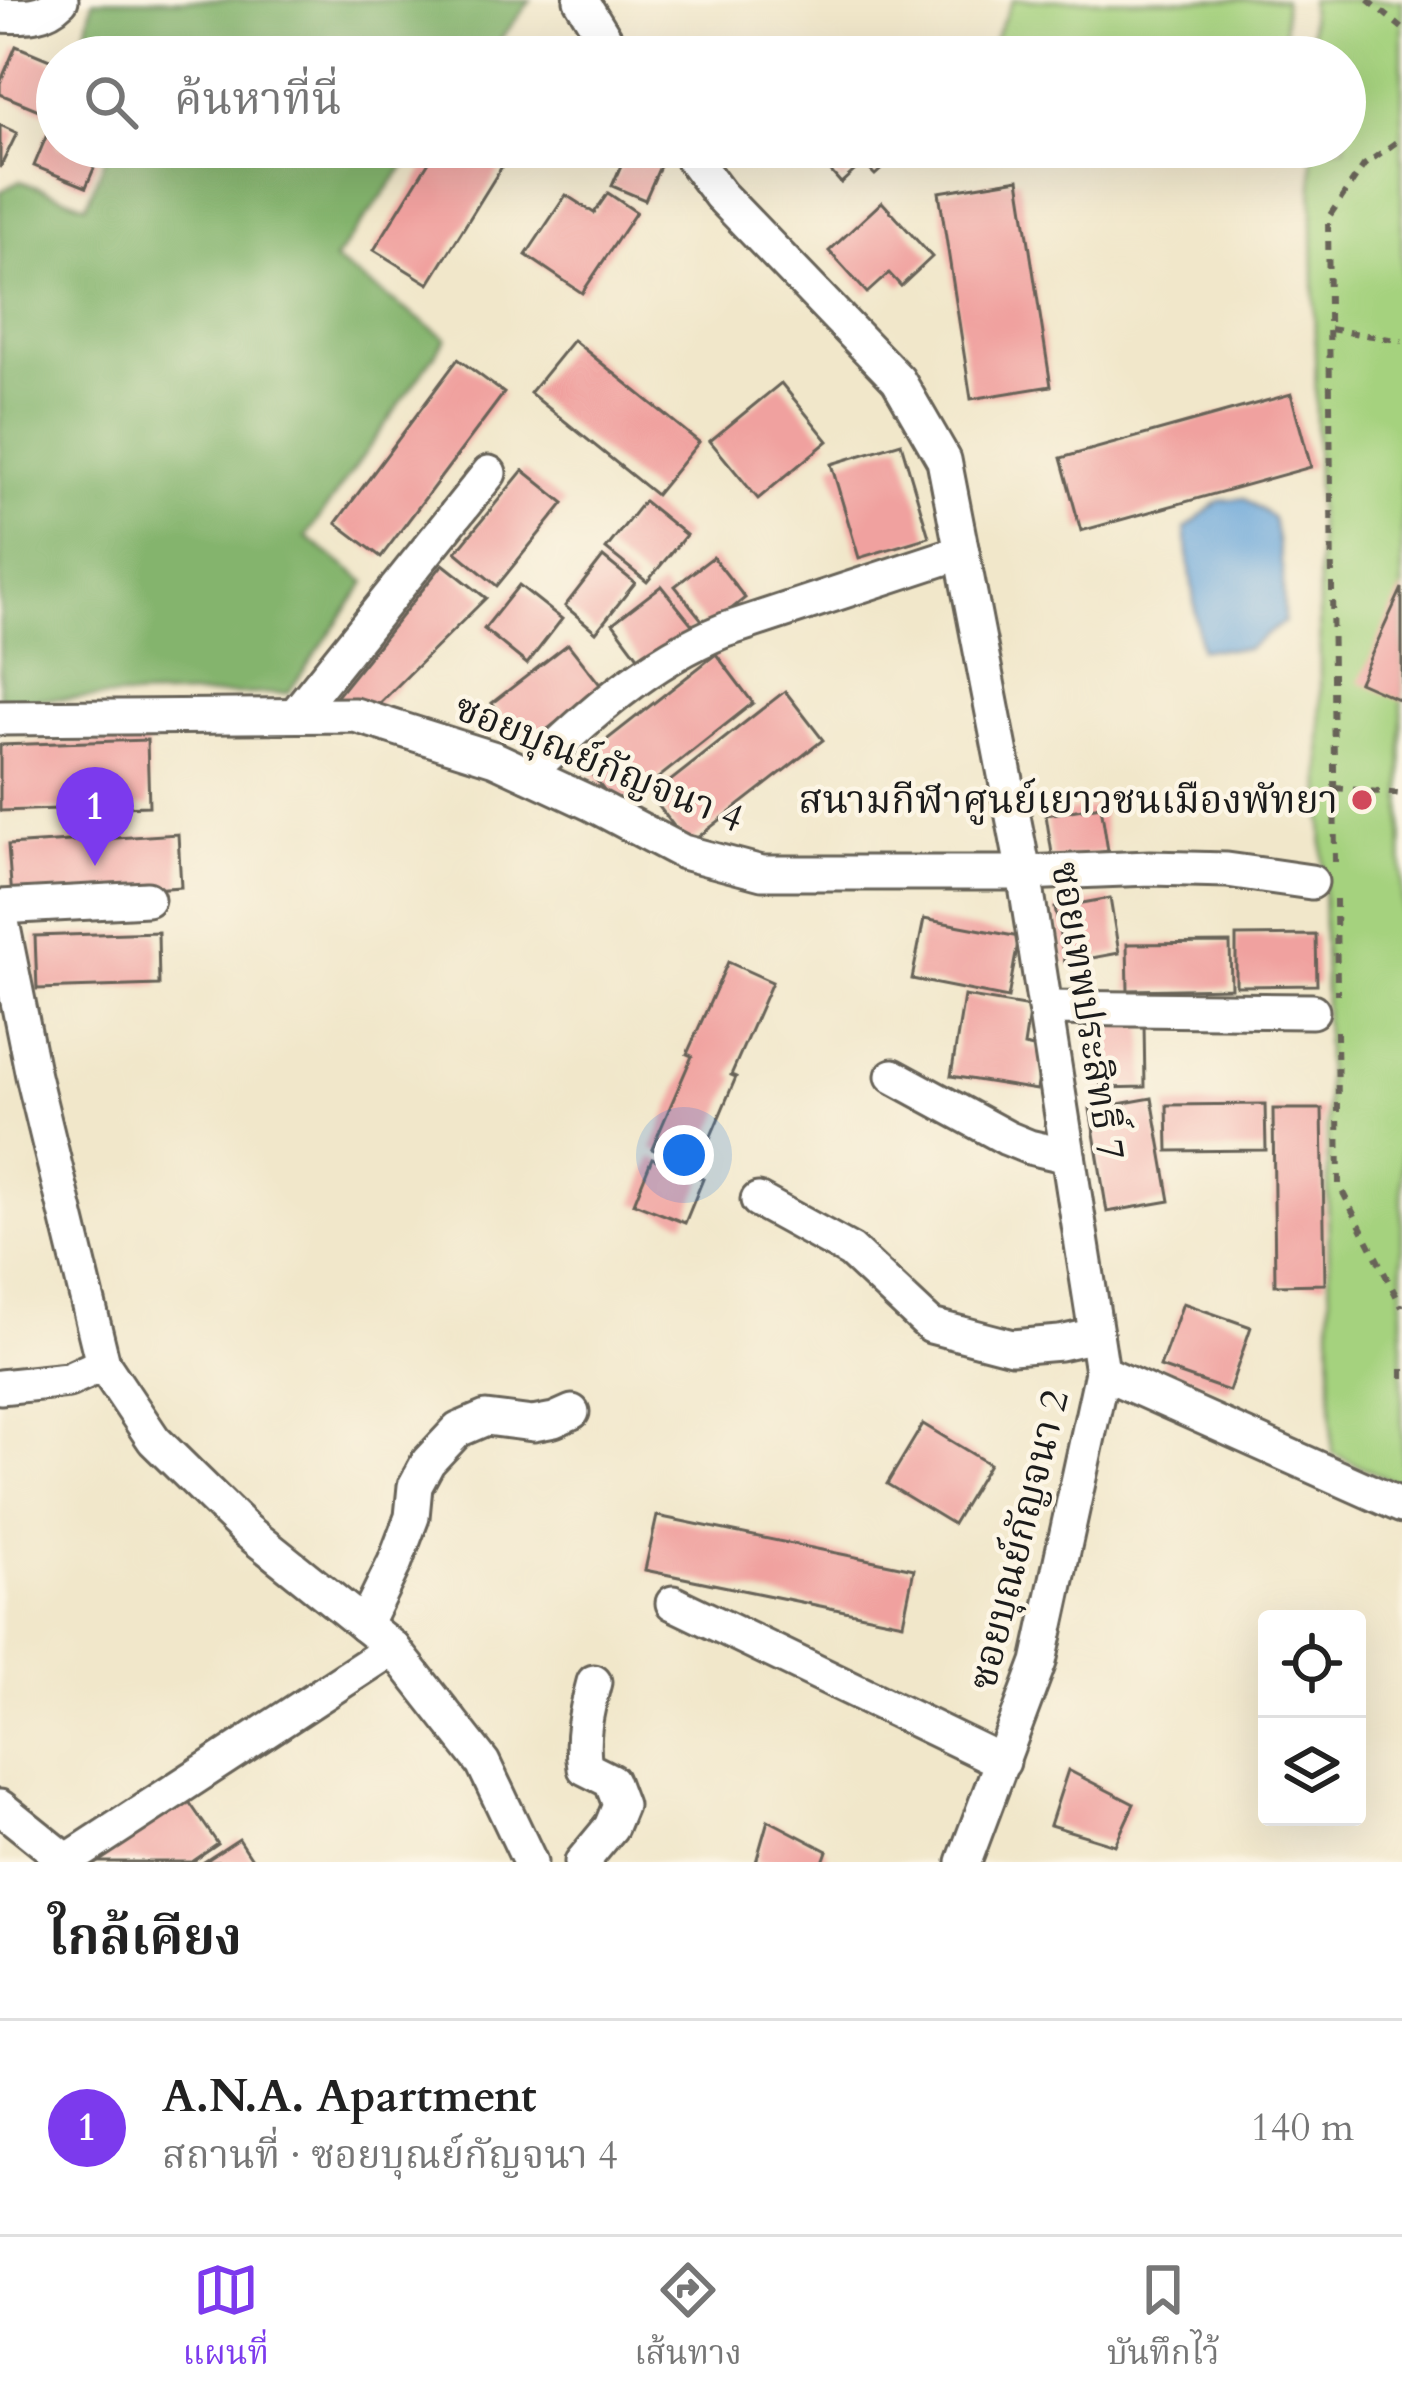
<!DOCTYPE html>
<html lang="th">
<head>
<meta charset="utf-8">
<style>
	:root { --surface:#fff; --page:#f2f2f2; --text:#222; --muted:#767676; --line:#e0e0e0; --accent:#7c3aed }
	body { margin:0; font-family:Cardo,"Noto Serif Thai",serif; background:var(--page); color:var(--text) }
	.controls { position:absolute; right:36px; bottom:36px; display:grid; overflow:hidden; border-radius:12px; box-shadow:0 12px 48px #0002 }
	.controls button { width:108px; height:108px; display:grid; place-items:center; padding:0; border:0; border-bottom:3px solid var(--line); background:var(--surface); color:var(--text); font:60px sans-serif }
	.you { position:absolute; left:684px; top:1155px; width:42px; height:42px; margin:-30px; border:9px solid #fff; border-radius:50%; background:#1a73e8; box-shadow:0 0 0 18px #1a73e833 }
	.badge { display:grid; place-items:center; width:78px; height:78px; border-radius:50%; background:var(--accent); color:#fff; font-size:39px; font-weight:700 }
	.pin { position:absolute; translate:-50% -99px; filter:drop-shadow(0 3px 6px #0008) }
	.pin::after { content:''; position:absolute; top:63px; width:42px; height:36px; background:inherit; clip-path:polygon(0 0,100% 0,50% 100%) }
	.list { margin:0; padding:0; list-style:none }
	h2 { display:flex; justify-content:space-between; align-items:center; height:156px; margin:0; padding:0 48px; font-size:51px }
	h2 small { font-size:39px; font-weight:400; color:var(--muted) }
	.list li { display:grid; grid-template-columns:78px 1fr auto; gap:36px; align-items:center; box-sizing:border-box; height:216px; padding:0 48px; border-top:3px solid var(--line) }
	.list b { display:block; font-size:45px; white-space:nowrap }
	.list p { margin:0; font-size:39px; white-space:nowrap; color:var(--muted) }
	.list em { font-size:39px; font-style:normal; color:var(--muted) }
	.icon { flex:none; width:66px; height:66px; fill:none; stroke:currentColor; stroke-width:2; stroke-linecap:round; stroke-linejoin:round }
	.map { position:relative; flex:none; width:1402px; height:1862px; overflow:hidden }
	.search { position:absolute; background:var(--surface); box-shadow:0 12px 48px #0002; left:36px; right:36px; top:36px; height:132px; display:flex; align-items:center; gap:30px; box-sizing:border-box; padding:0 42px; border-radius:66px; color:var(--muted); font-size:45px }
	.sheet { height:372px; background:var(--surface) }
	nav { display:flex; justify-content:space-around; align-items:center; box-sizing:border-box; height:168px; border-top:3px solid var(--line); background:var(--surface); font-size:33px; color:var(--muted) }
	nav a { display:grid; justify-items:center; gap:6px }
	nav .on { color:var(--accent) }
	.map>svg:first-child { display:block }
	.green { fill:#a5d27e; stroke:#60774d; stroke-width:3 }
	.forest { fill:#84b46d; stroke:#506844; stroke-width:3 }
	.water { fill:#67a5d9; stroke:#42607a; stroke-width:3 }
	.building { fill:#f0a19f }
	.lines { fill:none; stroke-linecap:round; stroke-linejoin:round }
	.minor-casing { stroke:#676359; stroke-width:39 }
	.path { stroke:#676359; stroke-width:6; stroke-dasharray:9 9; stroke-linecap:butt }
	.minor { stroke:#fff; stroke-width:33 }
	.poi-dot { fill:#d1495b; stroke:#fcf5e5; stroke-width:4.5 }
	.labels { text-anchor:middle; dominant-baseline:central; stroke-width:9; stroke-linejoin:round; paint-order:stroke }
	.street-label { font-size:39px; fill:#1c1c1c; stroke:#fcf5e5 }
	.poi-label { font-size:39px; fill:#1c1c1c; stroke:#fcf5e5; text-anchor:end }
</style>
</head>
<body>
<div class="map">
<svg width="1402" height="1862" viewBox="0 0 1402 1862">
	<rect width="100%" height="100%" fill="#fcf5e5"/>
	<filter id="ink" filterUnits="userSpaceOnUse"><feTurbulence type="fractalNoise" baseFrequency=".00833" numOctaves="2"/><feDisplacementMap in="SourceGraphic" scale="24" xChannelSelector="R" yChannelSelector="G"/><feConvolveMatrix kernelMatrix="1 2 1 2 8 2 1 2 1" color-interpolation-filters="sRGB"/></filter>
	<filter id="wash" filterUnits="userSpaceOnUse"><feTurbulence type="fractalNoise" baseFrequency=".004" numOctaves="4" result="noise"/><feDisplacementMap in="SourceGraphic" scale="48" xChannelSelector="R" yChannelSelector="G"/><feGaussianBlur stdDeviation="2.7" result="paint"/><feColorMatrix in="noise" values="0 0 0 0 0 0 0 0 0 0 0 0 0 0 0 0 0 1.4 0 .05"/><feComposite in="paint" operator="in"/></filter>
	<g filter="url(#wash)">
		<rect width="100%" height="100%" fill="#f1e7ca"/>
		<g class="green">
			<path d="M1013 0H1284L1285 57H986Z"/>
			<path d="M1310 0H1402V1485L1332 1453 1312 147H1345V57H1311Z"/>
		</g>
		<g class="forest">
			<path d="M93 0H531L487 57H88L83 47Z"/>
			<path d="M110 147H419L334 260 446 338 306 537 366 582 288 693 0 700V192L20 181 86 205Z"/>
		</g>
		<path class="water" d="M1244 498 1273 518 1283 573 1284 622 1247 649H1200L1185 529 1219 501Z"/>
		<g id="blocks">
			<g class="building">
				<path d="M16 46 57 63V88L46 113 0 94V83Z"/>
				<path d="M57 110V147H103L86 187 34 166Z"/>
				<path d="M0 125 17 133 0 168Z"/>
				<path d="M438 147H514L429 284 374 250Z"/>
				<path d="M629 147H641L664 157 645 200 612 186Z"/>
				<path d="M809 147H906L875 175 863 163 841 183Z"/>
				<path d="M1019 179 1051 386 971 399 939 192Z"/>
				<path d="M608 193 636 212 582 293 526 255 566 195 594 213Z"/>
				<path d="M882 202 932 257 901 286 889 273 867 293 829 251Z"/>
				<path d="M573 340 699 442 656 495 530 393Z"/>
				<path d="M458 359 504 393 381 557 336 523Z"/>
				<path d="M781 383 828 441 758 499 710 441Z"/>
				<path d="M1291 394 1311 467 1081 531 1061 458Z"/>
				<path d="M901 443 929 537 859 558 831 464Z"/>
				<path d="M523 470 564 503 497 586 456 552Z"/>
				<path d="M644 501 686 535 647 582 606 549Z"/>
				<path d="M603 557 635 583 596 632 565 606Z"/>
				<path d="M713 557 745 598 708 628 675 586Z"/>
				<path d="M443 564 486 598 376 707 334 700Z"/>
				<path d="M519 585 562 619 527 664 484 629Z"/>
				<path d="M661 586 694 627 645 666 613 623Z"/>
				<path d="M1402 588V701L1359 682Z"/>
				<path d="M568 644 602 687 526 746 492 703Z"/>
				<path d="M716 654 753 703 619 809 581 760Z"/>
				<path d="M785 691 823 740 688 845 651 796Z"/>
				<path d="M147 740 149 806 0 811V745Z"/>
				<path d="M1101 806 1108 851 1053 860 1046 815Z"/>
				<path d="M178 834 181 887 12 898 8 845Z"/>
				<path d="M1110 898 1119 953 1065 963 1055 908Z"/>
				<path d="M924 919 1019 937 1008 998 912 979Z"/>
				<path d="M158 932 159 985 37 989 35 936Z"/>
				<path d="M1316 935 1317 985 1236 986V936Z"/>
				<path d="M1230 943 1231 988 1128 990 1127 944Z"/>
				<path d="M728 962 772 982 731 1075 736 1077 697 1169 652 1149 692 1056 687 1054Z"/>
				<path d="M964 996 1030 1007 1024 1046 1043 1050 1037 1090 951 1076Z"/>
				<path d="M1144 1023 1145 1087 1101 1088 1099 1024Z"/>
				<path d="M1152 1098 1170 1201 1107 1212 1090 1109Z"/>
				<path d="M1265 1104 1266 1150 1168 1151 1167 1105Z"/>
				<path d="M1273 1109H1322L1325 1284 1275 1285Z"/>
				<path d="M652 1158 703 1179 685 1223 634 1203Z"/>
				<path d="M1183 1303 1251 1327 1229 1391 1160 1367Z"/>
				<path d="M923 1424 989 1464 953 1524 887 1484Z"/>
				<path d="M657 1516 914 1569 903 1623 645 1570Z"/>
				<path d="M1068 1770 1134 1804 1115 1845 1050 1825Z"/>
				<path d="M183 1793 218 1844 192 1862H84Z"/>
				<path d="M768 1820 827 1851 823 1862H756Z"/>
				<path d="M239 1839 254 1862H204Z"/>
			</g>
		</g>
	</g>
	<g filter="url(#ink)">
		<use href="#blocks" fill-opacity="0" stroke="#676359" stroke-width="3"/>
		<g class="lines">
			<defs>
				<g id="minor">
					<path d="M581 0 616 57"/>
					<path d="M0 15C24 16 43 18 61 0"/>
					<path d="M684 147 720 195 898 380 944 460 1024 873 1102 1372 1039 1662 964 1862"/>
					<path d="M295 715 489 473"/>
					<path d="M0 718 355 715 495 759 590 803 683 852 762 873H1024L1150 868 1227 870 1311 882"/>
					<path d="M528 774C586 717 648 661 725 630L962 552"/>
					<path d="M0 907 147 899"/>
					<path d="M0 912 33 1076 103 1364 154 1440 247 1531 393 1648 483 1763 530 1862"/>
					<path d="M1045 1008 1312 1011"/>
					<path d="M893 1076 1007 1138 1029 1147 1068 1156"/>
					<path d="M758 1200 851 1251 931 1326 1012 1347 1060 1343 1096 1335"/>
					<path d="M1102 1372 1402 1506"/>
					<path d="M0 1387 68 1380 103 1364"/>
					<path d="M673 1603 1003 1762"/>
					<path d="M364 1625 395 1562 412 1517 415 1486 428 1462 458 1430 486 1418 533 1424 554 1420 572 1412"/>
					<path d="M0 1807 67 1861"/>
					<path d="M65 1862 393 1648"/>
					<path d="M582 1862 611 1827 620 1805 611 1781 585 1768C580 1737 586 1712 594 1682"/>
				</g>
			</defs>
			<use href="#minor" class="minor-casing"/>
			<g class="path">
				<path d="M1368 0 1402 28"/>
				<path d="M1330 329 1402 341"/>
				<path d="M1335 788 1402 794"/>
				<path d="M1335 862 1328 218 1364 165 1402 138"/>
				<path d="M1336 899 1337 994"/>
				<path d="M1337 1031 1339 1185 1402 1307"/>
				<path d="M1402 1369V1382"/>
			</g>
			<use href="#minor" class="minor"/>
		</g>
	</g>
	<circle class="poi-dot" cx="1362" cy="800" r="12"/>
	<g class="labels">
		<g class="street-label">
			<text transform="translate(599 763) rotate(22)">ซอยบุณย์กัญจนา 4</text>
			<text transform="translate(1088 1011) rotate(81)">ซอยเทพประสิทธิ์ 7</text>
			<text transform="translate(1019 1540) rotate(-76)">ซอยบุณย์กัญจนา 2</text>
		</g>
		<g class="poi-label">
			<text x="1338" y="800">สนามกีฬาศูนย์เยาวชนเมืองพัทยา</text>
		</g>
	</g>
</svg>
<div class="controls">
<button><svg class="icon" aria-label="locate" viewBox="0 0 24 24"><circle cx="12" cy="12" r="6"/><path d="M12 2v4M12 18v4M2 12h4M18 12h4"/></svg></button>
<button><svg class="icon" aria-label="layers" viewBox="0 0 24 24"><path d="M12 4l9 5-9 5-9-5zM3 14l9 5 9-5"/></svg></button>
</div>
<div class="you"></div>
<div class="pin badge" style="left:95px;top:866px">1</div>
<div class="search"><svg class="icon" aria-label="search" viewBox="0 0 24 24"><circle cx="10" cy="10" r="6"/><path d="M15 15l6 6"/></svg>ค้นหาที่นี่</div>
</div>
<section class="sheet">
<h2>ใกล้เคียง<small></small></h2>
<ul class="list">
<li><span class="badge">1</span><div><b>A.N.A. Apartment</b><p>สถานที่ · ซอยบุณย์กัญจนา 4</p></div><em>140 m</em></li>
</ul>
</section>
<nav>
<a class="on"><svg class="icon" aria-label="map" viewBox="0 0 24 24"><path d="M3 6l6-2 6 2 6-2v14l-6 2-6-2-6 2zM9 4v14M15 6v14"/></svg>แผนที่</a>
<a><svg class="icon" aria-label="directions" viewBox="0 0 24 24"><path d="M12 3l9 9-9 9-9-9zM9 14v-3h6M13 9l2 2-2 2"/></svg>เส้นทาง</a>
<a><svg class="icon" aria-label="saved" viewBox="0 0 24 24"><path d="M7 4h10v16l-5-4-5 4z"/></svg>บันทึกไว้</a>
</nav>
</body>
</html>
